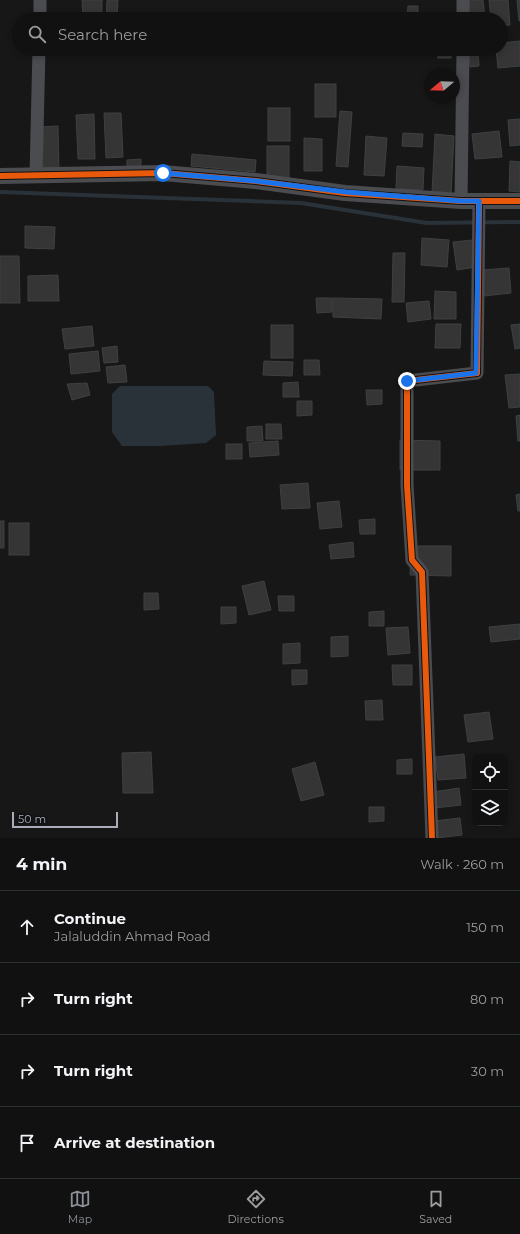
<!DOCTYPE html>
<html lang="en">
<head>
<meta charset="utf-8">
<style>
	:root { --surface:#111; --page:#1a1a1a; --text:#f1f3f6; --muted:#9c9d9f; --line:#303131; --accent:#8c9099 }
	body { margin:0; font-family:Montserrat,sans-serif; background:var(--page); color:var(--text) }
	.controls { position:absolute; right:12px; bottom:12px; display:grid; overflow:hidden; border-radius:8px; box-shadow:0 2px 6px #0003 }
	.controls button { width:36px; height:36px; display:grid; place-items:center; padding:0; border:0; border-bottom:1px solid var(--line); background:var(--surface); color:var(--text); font:20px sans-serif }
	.compass { position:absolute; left:424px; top:68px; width:36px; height:36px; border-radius:50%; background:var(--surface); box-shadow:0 2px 6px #0003; rotate:251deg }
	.scale { position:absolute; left:12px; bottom:10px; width:106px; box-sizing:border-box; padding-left:4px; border:2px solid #a8adb8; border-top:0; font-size:11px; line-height:14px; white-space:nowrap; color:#a8adb8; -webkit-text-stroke:3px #111113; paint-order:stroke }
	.stop { position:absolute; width:12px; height:12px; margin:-9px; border:3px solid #1a73e8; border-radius:50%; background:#fff }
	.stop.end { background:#1a73e8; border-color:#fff; box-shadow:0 1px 4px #0008 }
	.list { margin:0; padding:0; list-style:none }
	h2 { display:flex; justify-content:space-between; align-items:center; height:52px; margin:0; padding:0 16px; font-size:17px }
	h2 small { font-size:13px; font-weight:400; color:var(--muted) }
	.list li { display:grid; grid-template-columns:26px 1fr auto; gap:12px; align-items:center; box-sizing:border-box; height:72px; padding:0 16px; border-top:1px solid var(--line) }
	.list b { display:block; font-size:15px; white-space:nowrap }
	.list p { margin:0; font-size:13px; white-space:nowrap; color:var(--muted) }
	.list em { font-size:13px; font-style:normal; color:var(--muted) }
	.icon { flex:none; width:22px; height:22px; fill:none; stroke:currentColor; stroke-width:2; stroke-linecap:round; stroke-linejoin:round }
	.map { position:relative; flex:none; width:520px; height:838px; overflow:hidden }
	.search { position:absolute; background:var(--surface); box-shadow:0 2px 6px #0003; left:12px; right:12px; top:12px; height:44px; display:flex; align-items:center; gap:10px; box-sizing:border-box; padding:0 14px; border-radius:22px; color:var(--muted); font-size:15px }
	.sheet { height:340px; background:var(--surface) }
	nav { display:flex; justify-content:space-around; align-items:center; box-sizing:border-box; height:56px; border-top:1px solid var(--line); background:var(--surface); font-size:11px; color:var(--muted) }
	nav a { display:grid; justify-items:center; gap:2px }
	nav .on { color:var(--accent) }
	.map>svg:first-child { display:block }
	.water { fill:#2a3239 }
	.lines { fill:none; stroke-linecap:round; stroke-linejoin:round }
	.stream { stroke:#2a3239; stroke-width:4 }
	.building { fill:#353536; stroke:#3f4043 }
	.minor { stroke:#4b4c50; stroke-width:13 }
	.tertiary { stroke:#4b4c50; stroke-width:16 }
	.cycleway-casing { stroke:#111113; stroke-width:8 }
	.cycleway { stroke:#e8590c; stroke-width:6 }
	.route { stroke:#1a73e8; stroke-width:5 }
</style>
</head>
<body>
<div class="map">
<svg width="520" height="838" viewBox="0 0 520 838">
	<rect width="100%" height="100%" fill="#171717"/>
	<path class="water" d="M120 386H208L214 392 216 435 206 443 161 446H122L112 432V394Z"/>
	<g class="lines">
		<path class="stream" d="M0 192 301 203 427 223 520 222"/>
	</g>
	<g class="building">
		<path d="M82 0H102V19H83Z"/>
		<path d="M107 0H118L117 19H106Z"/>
		<path d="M467 0H483L485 19H469Z"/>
		<path d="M489 0H508L510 25 501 26V19H491Z"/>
		<path d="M517 0H520V21H519Z"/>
		<path d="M408 6H418V19H407Z"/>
		<path d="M520 41V66L498 68 496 49H501V43Z"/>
		<rect x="438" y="49" width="13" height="9"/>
		<path d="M469 49H478L479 66 470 67Z"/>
		<rect x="315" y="84" width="21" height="33"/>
		<rect x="268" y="108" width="22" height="33"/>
		<path d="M340 111 352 112 348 167 336 166Z"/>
		<path d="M104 113H121L123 157 106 158Z"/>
		<path d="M94 114 95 159H78L76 115Z"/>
		<path d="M520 119V145L510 146 508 120Z"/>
		<path d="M58 126 59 171H42L40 127Z"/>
		<path d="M499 131 502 157 475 159 472 134Z"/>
		<path d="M403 133 423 134 422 147 402 146Z"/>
		<path d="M435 134 454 136 451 194 432 193Z"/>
		<path d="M366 136 387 138 384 176 364 175Z"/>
		<path d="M304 138 322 139V171H304Z"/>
		<rect x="267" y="146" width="22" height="32"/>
		<path d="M192 154 256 160 255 172 191 166Z"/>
		<path d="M141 159V167H127V160Z"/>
		<path d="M510 161 520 162V192L509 191Z"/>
		<path d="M397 166 424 168 423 190 396 189Z"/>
		<path d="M25 226 55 227 54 249 25 248Z"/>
		<path d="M422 238 449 240 447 267 421 265Z"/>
		<path d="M473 240 476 267 457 270 453 242Z"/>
		<path d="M393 253H405L404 302H392Z"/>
		<path d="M0 256H19L20 303H0Z"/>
		<path d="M509 268 511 293 484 296 482 270Z"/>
		<path d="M58 275 59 301H28V276Z"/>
		<path d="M435 291 456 292V319H434Z"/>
		<path d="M316 298H332V312L317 313Z"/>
		<path d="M333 298 382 299 381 319 333 317Z"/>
		<path d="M429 301 431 319 408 322 406 303Z"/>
		<path d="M436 324H461L460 348H435Z"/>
		<path d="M520 324V348L515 349 511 325Z"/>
		<rect x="271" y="325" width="22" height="33"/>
		<path d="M92 326 94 346 65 349 62 329Z"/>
		<path d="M117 346 118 362 104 363 102 348Z"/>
		<path d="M98 351 100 371 71 374 69 354Z"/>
		<path d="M304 360H319L320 375H304Z"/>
		<path d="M264 361 293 362 292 376 263 375Z"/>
		<path d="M125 365 127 382 108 383 106 367Z"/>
		<path d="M520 374V407L509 408 505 375Z"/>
		<path d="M298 382 299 397H283V383Z"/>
		<path d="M87 383 90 395 72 400 67 384Z"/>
		<path d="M366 390H382V404L367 405Z"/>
		<path d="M297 401H312V415L297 416Z"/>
		<path d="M520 415V441H518L516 416Z"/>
		<path d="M266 424H281L282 439H266Z"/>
		<path d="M262 426 263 441H247V427Z"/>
		<path d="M400 440 440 441V470H400Z"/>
		<path d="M278 441 279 455 250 457 249 443Z"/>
		<rect x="226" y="444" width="16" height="15"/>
		<path d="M308 483 310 508 282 509 280 485Z"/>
		<path d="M520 494V511H518L516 495Z"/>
		<path d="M339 501 342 527 320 529 317 503Z"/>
		<path d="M375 519V534H360L359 520Z"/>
		<rect x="0" y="521" width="4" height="27"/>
		<rect x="9" y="523" width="20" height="32"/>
		<path d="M353 542 354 557 331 559 329 545Z"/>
		<path d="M411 546H451V576L410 575Z"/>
		<path d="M264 581 271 610 249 615 242 586Z"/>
		<path d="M144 593H158L159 609 144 610Z"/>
		<path d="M278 596H294V611H279Z"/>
		<path d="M221 607H236V623L221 624Z"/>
		<path d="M384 611V626H369V612Z"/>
		<path d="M520 624V639L491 642 489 627Z"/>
		<path d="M408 627 410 653 388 655 386 628Z"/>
		<path d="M348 636V656L331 657V637Z"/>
		<path d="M300 643V663L283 664V644Z"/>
		<path d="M392 665H412V685H393Z"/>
		<path d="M292 670H307V684L292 685Z"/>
		<path d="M382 700 383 720H366L365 701Z"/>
		<path d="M489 712 493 739 468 742 464 715Z"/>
		<path d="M151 752 153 793H123L122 753Z"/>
		<path d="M464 754 466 778 438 780 435 757Z"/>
		<path d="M412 759V774H397V760Z"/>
		<path d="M315 762 324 795 301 801 292 769Z"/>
		<path d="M459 788 461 805 435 808 433 792Z"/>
		<path d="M369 807H384V821L369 822Z"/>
		<path d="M460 818 462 835 436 838 434 821Z"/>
	</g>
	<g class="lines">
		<g class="minor">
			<path d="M40 19V0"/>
			<path d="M463 19V0"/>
			<path d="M36 175 39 49"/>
			<path d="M461 201 463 49"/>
			<path d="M432 838 422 572 412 560 407 485V381L477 373 479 201"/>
		</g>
		<path class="tertiary" d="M0 176 163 173 256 181 345 193 461 201H520"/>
		<defs>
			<g id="cycleway">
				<path d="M0 176 163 173 256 181 345 193 461 201H520"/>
				<path d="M432 838 422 572 412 560 407 485V381L477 373 479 201"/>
			</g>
		</defs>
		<use href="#cycleway" class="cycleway-casing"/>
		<use href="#cycleway" class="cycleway"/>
	</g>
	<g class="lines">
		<path class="route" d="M163 173 256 181 346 192 461 201H479L476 373 407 381"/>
	</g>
</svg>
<div class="controls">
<button><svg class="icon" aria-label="locate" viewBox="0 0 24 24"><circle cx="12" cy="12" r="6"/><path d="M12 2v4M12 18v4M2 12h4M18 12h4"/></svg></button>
<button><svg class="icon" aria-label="layers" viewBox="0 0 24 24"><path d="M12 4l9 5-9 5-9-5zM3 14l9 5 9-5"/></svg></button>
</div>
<svg class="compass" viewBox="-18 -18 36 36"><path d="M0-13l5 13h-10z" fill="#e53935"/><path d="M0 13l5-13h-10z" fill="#9c9d9f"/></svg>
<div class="scale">50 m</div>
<div class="stop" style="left:163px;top:173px"></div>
<div class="stop end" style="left:407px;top:381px"></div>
<div class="search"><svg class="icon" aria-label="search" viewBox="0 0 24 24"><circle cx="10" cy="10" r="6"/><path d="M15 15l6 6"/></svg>Search here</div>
</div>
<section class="sheet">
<h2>4 min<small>Walk · 260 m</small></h2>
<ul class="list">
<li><svg class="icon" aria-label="ahead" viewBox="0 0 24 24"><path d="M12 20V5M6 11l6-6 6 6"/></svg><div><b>Continue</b><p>Jalaluddin Ahmad Road</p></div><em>150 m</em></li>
<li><svg class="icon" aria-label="right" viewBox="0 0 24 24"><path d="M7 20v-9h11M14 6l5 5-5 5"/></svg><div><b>Turn right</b></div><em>80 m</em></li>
<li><svg class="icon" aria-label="right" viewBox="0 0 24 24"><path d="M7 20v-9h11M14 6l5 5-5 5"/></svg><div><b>Turn right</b></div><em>30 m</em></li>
<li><svg class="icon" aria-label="arrive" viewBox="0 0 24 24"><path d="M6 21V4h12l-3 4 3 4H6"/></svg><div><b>Arrive at destination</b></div></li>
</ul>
</section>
<nav>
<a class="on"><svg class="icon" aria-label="map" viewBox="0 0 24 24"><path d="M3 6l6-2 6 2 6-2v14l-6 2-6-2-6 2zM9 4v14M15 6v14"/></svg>Map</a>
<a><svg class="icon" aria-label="directions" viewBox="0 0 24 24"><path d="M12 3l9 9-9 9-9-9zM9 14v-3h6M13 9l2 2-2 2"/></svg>Directions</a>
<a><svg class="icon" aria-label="saved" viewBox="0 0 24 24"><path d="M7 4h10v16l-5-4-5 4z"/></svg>Saved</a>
</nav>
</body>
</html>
